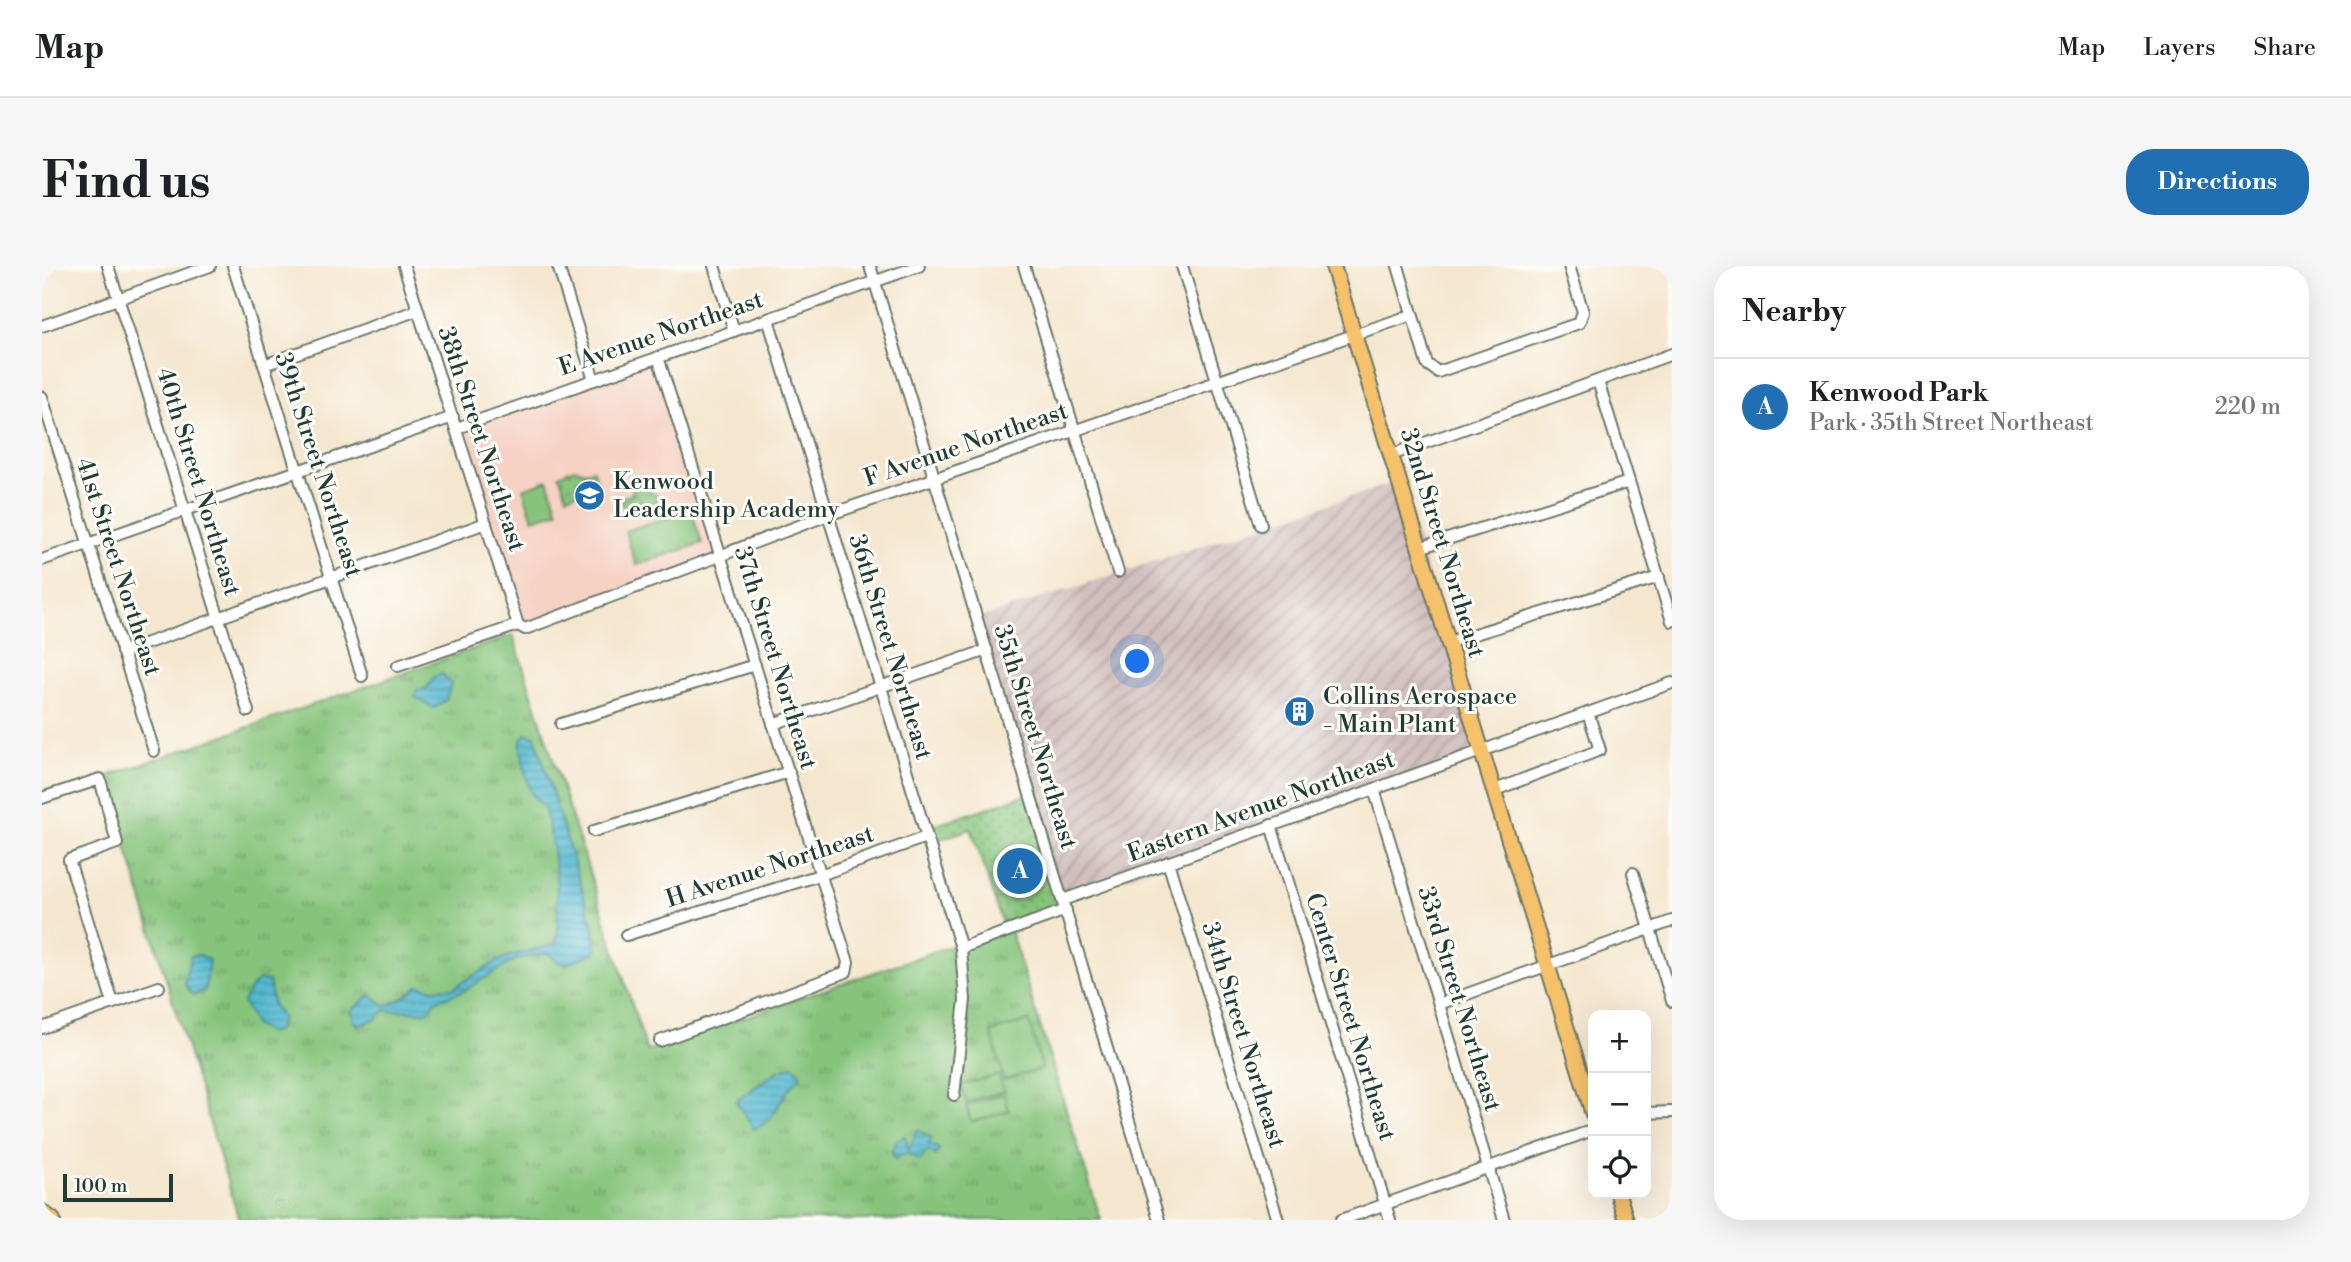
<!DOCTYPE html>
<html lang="en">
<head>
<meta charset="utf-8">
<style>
	:root { --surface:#fff; --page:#f6f6f6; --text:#202124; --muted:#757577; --line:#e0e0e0; --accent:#1f6fb2 }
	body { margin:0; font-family:"Libre Bodoni",serif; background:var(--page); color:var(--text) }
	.controls { position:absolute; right:21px; bottom:21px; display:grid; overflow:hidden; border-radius:14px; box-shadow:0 7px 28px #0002 }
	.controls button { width:63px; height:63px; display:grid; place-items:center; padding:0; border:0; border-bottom:2px solid var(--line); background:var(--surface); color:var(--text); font:35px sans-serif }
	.scale { position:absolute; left:21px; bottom:18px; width:110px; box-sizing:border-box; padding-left:7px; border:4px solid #1f3d34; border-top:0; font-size:19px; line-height:24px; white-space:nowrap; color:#1f3d34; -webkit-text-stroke:5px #fdfcf7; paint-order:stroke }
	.you { position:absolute; left:1096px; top:396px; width:24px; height:24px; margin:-18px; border:5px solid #fff; border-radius:50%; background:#1a73e8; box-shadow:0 0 0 10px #1a73e833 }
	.badge { display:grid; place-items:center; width:46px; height:46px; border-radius:50%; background:var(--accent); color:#fff; font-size:23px; font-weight:700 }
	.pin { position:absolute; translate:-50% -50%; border:4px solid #fff; box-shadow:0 2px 7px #0006 }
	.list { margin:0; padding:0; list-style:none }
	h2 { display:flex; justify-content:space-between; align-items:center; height:91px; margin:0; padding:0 28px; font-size:30px }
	h2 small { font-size:23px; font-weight:400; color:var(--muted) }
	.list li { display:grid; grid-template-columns:46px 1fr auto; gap:21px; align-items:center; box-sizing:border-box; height:98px; padding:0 28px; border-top:2px solid var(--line) }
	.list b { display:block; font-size:26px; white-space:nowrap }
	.list p { margin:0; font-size:23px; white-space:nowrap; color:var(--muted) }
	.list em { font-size:23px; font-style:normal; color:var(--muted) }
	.icon { flex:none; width:38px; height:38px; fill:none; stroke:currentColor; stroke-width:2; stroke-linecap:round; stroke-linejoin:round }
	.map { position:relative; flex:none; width:1630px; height:954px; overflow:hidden; border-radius:28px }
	header { display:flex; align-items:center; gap:42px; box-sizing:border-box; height:98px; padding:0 35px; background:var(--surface); border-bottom:2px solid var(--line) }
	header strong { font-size:33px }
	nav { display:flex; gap:38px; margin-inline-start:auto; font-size:24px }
	.intro { display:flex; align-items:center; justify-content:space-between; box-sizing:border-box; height:168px; padding:0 42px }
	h1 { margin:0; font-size:49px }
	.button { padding:18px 32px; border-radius:28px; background:var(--accent); color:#fff; font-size:24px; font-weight:700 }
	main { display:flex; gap:42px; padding:0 42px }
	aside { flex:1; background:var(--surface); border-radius:28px; box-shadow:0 7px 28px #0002 }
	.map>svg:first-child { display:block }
	.built { fill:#f5d2c3 }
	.industrial { fill:url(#industrial-furrows) }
	.grass { fill:url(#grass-tufts); stroke:#528058; stroke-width:2 }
	.park { fill:url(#park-dots); stroke:#528058; stroke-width:2 }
	.pitch { fill:#86c47b; stroke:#528058; stroke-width:2 }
	.water { fill:url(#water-rules); stroke:#3a7c83; stroke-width:2 }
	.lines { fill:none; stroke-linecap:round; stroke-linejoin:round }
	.minor-casing { stroke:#6a786a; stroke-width:14 }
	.major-casing { stroke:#6a786a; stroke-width:18 }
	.minor { stroke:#fff; stroke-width:10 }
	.major { stroke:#f5c16b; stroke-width:14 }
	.labels { text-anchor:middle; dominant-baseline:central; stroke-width:6; stroke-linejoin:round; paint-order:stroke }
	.street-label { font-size:24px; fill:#1f3d34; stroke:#fdfcf7 }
	.poi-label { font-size:24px; fill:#1f3d34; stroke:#fdfcf7; text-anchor:start }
</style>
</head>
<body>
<header>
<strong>Map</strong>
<nav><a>Map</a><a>Layers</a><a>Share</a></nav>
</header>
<div class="intro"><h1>Find us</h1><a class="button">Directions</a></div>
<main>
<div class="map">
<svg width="1630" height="954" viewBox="0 0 1630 954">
	<defs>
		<pattern id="industrial-furrows" width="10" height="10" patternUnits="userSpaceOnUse" patternTransform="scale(1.75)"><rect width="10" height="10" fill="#d1bfbd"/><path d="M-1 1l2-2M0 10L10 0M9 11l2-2" fill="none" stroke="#a99c9a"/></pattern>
		<pattern id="grass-tufts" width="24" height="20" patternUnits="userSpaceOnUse" patternTransform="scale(1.75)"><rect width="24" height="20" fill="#86c47b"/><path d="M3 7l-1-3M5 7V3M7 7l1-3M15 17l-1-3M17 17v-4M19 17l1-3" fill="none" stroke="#6da066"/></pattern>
		<pattern id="park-dots" width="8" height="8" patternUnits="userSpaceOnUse" patternTransform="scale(1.75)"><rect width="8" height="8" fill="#86c47b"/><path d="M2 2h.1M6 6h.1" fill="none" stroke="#6da066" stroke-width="1.8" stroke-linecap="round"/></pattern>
		<pattern id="water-rules" width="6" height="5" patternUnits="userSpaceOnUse" patternTransform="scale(1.75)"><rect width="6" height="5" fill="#54bad2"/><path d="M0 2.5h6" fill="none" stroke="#4598ab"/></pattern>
	</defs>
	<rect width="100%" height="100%" fill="#fdfcf7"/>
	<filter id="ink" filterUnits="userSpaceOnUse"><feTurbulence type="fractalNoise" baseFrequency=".0143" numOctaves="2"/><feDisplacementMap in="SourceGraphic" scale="14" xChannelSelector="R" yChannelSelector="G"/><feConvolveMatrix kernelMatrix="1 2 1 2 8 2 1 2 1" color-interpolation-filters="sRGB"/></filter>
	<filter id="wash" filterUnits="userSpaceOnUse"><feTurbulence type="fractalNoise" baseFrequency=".00686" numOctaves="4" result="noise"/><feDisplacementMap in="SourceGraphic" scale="28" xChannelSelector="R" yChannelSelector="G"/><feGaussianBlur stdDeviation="1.57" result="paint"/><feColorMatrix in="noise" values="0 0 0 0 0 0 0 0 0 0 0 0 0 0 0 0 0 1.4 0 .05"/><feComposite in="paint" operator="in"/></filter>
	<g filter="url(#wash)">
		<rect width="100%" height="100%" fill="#f5e7cf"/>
		<path class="built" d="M613 95 680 287 483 363 476 359 415 162Z"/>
		<path class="industrial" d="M1357 215 1440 484 1021 634 936 353Z"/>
		<path class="grass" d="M471 369 605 785 905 681 919 682 968 664 1059 954H197L63 511Z"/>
		<g class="park">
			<path d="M532 202 543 206 551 203 557 220 525 230 517 209Z"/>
			<path d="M606 216 610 229 614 228 617 237 592 246 582 243 578 232 589 229 592 220Z"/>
			<path d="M989 527 1024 644 963 665 929 563 886 577 882 563Z"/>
		</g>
		<g class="pitch">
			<path d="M506 214 516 245 491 253 481 223Z"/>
			<path d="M649 244 660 277 594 299 583 265Z"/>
			<path d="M987 755 1000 803 962 814 949 766Z"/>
			<path d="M957 809 962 825 924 836 919 819Z"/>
			<path d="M962 828 967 845 929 856 924 839Z"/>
		</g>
		<g class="water">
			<path d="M400 408 409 418 404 434 392 442 373 431 375 424 385 422 392 411Z"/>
			<path d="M484 468 493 470 545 639 553 668 554 686 524 698 516 696 506 687 475 693 423 724 393 735 389 743 384 746 343 744 334 753 316 760 311 754 310 744 328 729 344 740 363 731 376 719 391 723 411 722 461 692 515 678C517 636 514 589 504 548 502 539 498 538 492 531 486 524 478 485 479 474Z"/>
			<path d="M157 689 167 694 163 724 152 729C136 719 146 705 149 690Z"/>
			<path d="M218 714 227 715 231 739 240 752 236 764 227 767 213 760 201 736 210 720Z"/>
			<path d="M752 800 758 806V812C738 826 737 854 712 863L694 835 736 805Z"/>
			<path d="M875 864 890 872 887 878 897 883 894 889 884 884 879 894 864 887 853 893 850 886 854 875 863 870 867 884Z"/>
		</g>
	</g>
	<g filter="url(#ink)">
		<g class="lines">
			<defs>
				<g id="minor">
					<path d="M66 0 206 445"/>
					<path d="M191 0 320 410"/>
					<path d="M362 0 476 359"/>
					<path d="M516 0 552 114"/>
					<path d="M672 0 692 65"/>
					<path d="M828 0 1117 954"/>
					<path d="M982 0 1076 306"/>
					<path d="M1140 0 1219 259"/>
					<path d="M1356 0 1385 98 1396 106 1537 57 1541 46 1527 0"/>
					<path d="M726 53 919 682 923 734 912 829"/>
					<path d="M0 60 168 0"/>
					<path d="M616 91 806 696 804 706 618 775"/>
					<path d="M222 99 376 44"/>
					<path d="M1556 115 1630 355"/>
					<path d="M0 131 112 485"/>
					<path d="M415 162 877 0"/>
					<path d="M1349 189 1630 88"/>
					<path d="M1377 282 1587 216"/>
					<path d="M0 294 411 151"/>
					<path d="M1407 376 1617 311"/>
					<path d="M80 386 444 257"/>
					<path d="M356 400 476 359 483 363 786 249 1370 49"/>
					<path d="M519 458 713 399"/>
					<path d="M731 458 945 384"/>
					<path d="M1332 523 1462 954"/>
					<path d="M1453 524 1558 484 1546 447"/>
					<path d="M0 532 58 513 75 577 27 594 71 737"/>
					<path d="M1229 559 1348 954"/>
					<path d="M552 565 747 506"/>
					<path d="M1126 596 1236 954"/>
					<path d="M1591 607 1630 735"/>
					<path d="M1021 634 1630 417"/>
					<path d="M584 669 778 609 884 571"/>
					<path d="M919 682 1024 644"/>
					<path d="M1397 738 1630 655"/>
					<path d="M0 762 117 721"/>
					<path d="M1604 847 1630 846"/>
					<path d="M1299 954 1551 864"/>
				</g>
				<g id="major">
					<path d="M1291 0 1551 848"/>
					<path d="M1576 928 1584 954"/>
					<path d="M0 946 11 954"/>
				</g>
			</defs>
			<use href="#minor" class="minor-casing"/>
			<use href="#major" class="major-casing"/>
			<use href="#minor" class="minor"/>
			<use href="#major" class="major"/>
		</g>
	</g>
	<defs>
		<symbol id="school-disc" viewBox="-11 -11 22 22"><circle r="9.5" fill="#1f6fb2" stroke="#fdfcf7"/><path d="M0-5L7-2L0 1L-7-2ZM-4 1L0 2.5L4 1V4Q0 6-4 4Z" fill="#fff"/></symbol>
		<symbol id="building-disc" viewBox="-11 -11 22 22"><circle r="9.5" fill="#1f6fb2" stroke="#fdfcf7"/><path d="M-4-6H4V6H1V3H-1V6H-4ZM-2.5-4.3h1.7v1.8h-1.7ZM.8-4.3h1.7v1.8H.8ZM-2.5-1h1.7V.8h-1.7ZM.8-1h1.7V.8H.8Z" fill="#fff"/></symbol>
	</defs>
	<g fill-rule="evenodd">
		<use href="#school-disc" x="530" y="212" width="35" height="35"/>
		<use href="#building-disc" x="1240" y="428" width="35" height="35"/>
	</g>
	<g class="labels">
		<g class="street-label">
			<text transform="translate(619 68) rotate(-19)">E Avenue Northeast</text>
			<text transform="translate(439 173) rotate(72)">38th Street Northeast</text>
			<text transform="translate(924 179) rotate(-19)">F Avenue Northeast</text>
			<text transform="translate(276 199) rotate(72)">39th Street Northeast</text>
			<text transform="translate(156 216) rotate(73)">40th Street Northeast</text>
			<text transform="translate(1400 277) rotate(73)">32nd Street Northeast</text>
			<text transform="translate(76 301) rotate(72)">41st Street Northeast</text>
			<text transform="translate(848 381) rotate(73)">36th Street Northeast</text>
			<text transform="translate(733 392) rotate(73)">37th Street Northeast</text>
			<text transform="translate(993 471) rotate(73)">35th Street Northeast</text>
			<text transform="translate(1219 541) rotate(-20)">Eastern Avenue Northeast</text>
			<text transform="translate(728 601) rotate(-18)">H Avenue Northeast</text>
			<text transform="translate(1417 733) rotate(73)">33rd Street Northeast</text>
			<text transform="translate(1308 751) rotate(73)">Center Street Northeast</text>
			<text transform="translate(1201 769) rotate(73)">34th Street Northeast</text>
		</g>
		<g class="poi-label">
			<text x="571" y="216">Kenwood<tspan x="571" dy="28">Leadership Academy</tspan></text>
			<text x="1281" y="431">Collins Aerospace<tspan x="1281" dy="28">- Main Plant</tspan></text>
		</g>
	</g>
</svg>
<div class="controls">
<button>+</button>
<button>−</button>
<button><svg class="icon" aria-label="locate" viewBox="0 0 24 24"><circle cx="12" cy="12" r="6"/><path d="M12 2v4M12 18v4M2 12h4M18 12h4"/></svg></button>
</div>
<div class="scale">100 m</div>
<div class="you"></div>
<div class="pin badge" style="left:978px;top:605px">A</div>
</div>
<aside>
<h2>Nearby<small></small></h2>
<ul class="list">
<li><span class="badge">A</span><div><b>Kenwood Park</b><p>Park · 35th Street Northeast</p></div><em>220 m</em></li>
</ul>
</aside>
</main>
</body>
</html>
